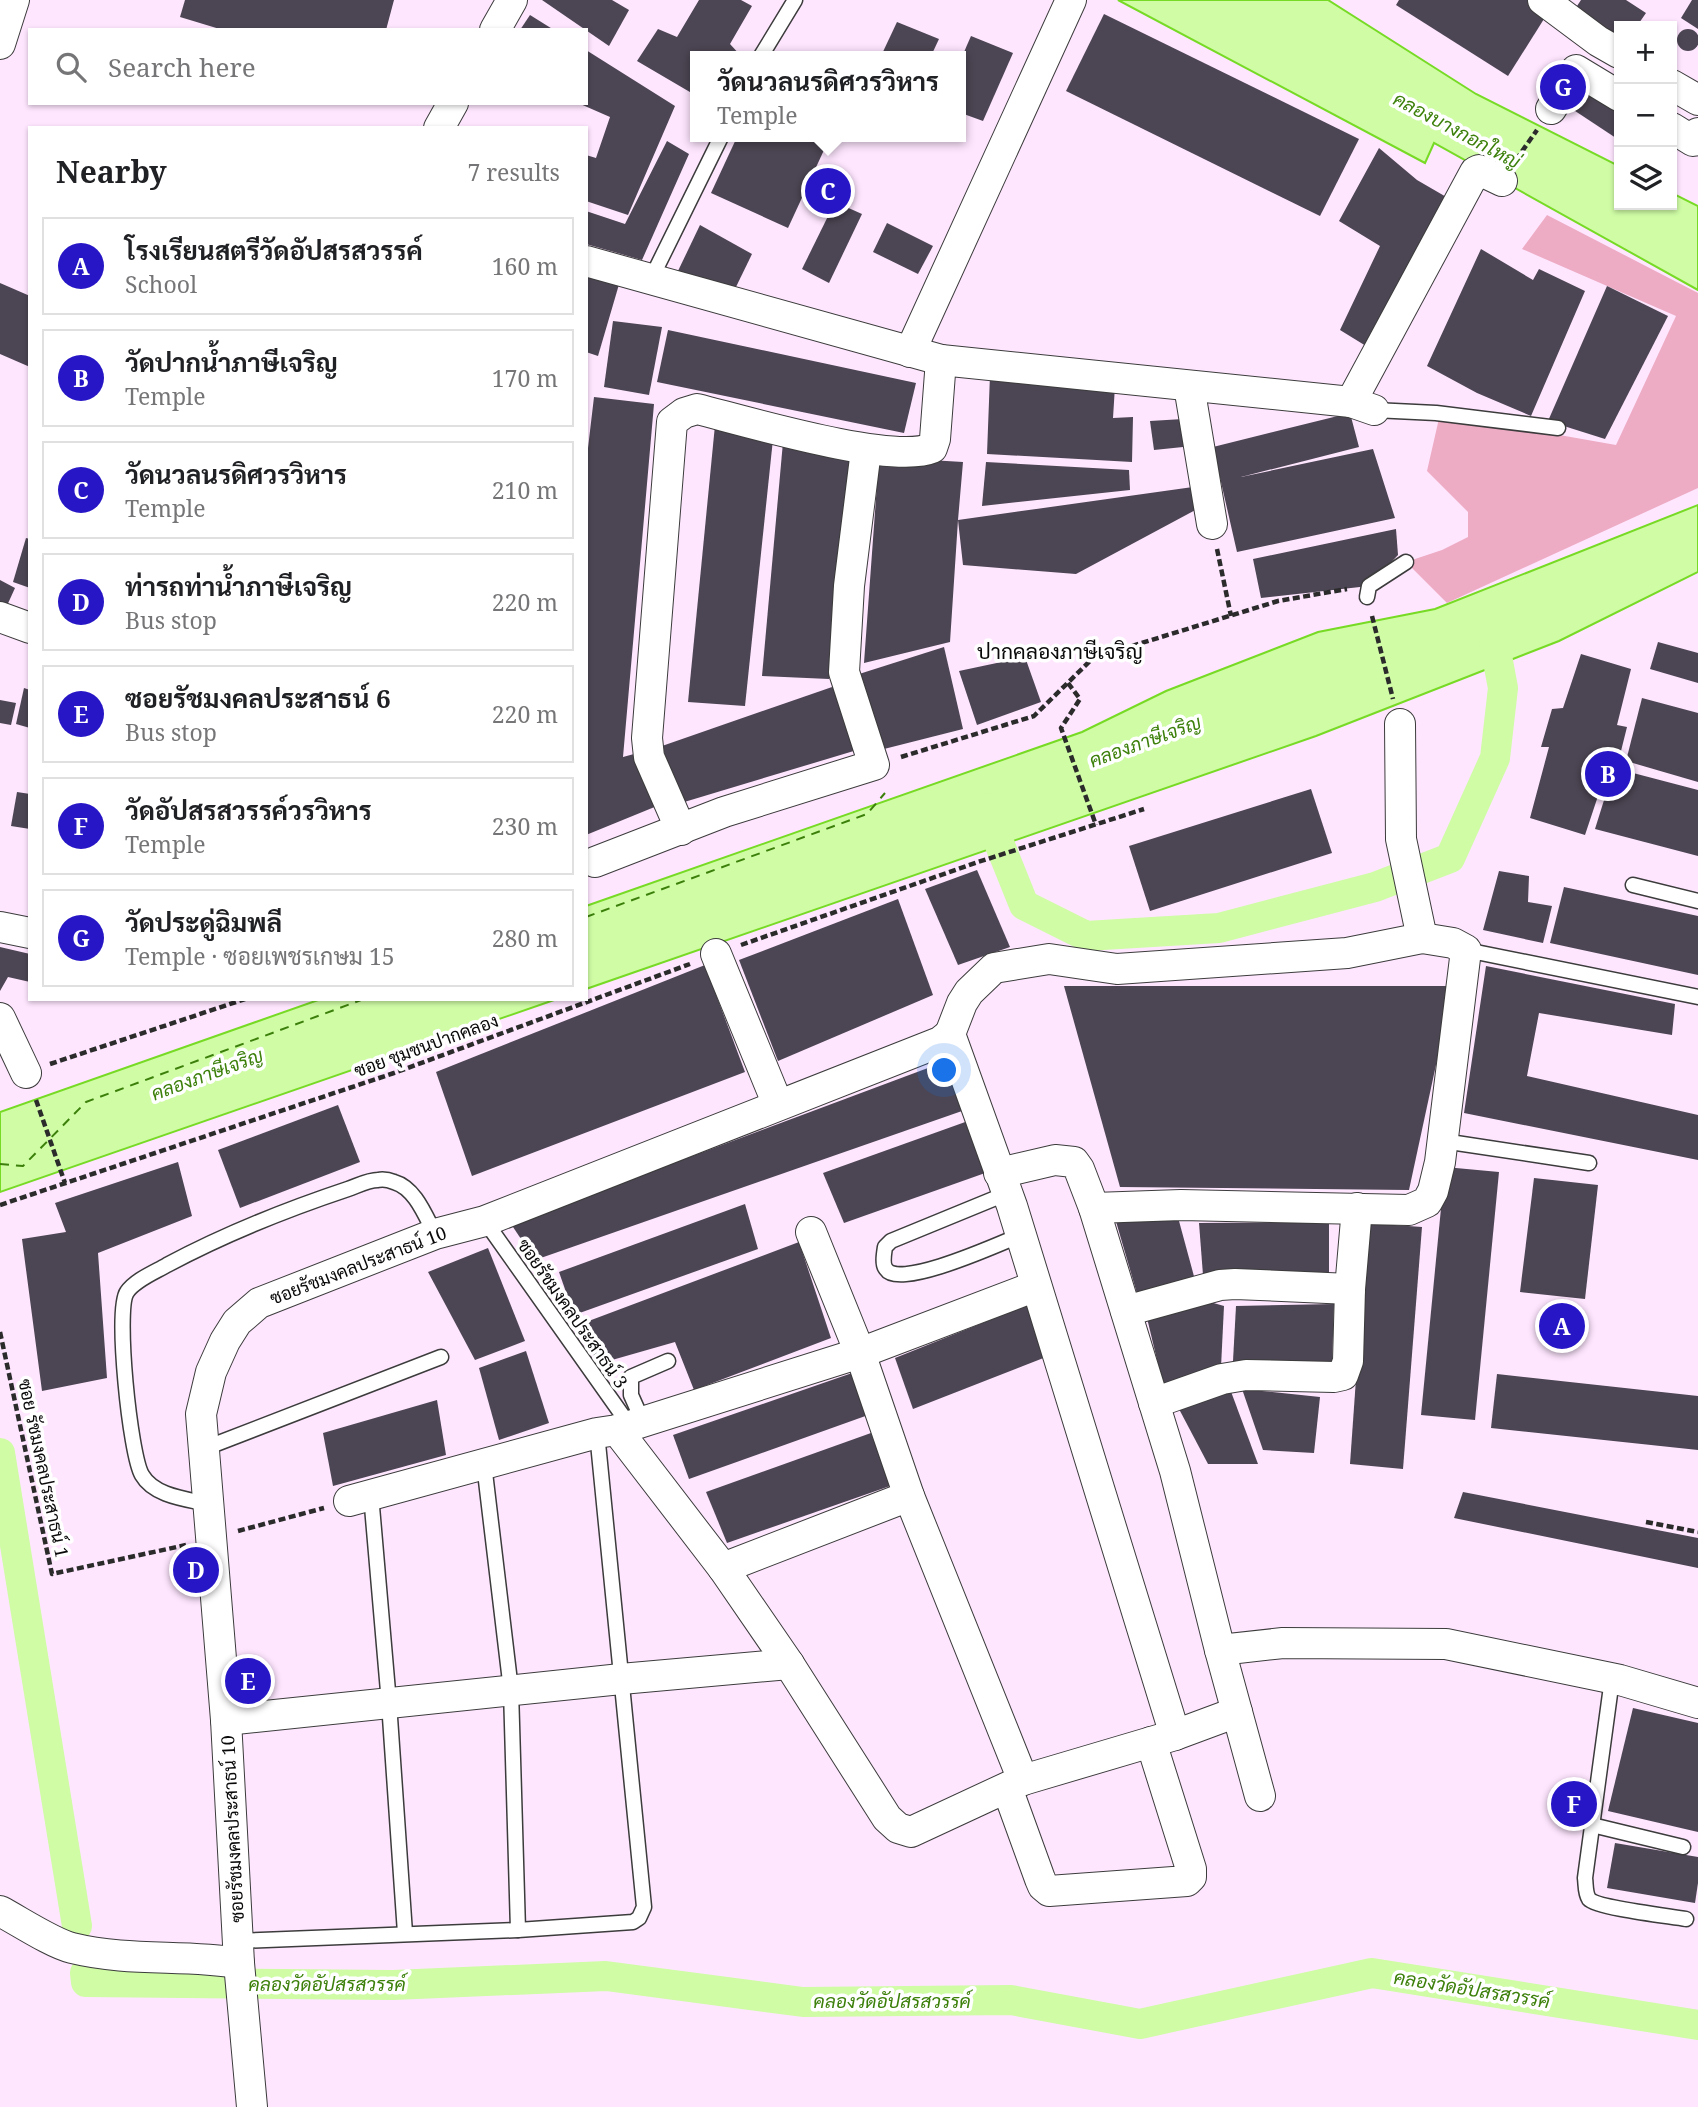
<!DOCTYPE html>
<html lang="en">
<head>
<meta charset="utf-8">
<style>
	:root { --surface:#fff; --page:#f6f6f6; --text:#202124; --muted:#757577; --line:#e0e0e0; --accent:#2716c5 }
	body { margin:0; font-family:"Noto Serif",Sarabun,serif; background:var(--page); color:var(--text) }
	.controls { position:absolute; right:21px; top:21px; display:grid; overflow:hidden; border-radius:0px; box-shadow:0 2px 5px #0004 }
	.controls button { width:63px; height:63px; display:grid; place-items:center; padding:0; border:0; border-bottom:2px solid var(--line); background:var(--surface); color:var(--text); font:35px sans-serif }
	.you { position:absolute; left:945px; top:1071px; width:24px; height:24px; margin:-18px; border:5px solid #fff; border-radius:50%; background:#1a73e8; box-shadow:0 0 0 10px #1a73e833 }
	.badge { display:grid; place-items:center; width:46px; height:46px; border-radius:50%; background:var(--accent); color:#fff; font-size:23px; font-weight:700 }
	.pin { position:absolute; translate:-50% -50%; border:4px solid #fff; box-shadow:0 2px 7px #0006 }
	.popup { position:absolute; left:690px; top:51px; width:276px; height:91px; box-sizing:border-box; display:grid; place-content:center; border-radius:0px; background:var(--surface); filter:drop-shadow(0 2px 5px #0005); font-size:23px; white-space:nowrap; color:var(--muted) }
	.popup b { font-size:26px; color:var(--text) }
	.popup::after { content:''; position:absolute; left:50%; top:100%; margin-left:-14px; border:14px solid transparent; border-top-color:var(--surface) }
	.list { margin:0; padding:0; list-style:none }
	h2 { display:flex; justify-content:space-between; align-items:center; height:91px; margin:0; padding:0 28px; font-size:30px }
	h2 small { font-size:23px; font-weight:400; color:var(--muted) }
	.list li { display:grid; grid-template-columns:46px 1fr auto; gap:21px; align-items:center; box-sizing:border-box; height:98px; margin:0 14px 14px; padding:0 14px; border:2px solid var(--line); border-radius:0px }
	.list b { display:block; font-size:26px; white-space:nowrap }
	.list p { margin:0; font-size:23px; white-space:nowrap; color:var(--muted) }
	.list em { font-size:23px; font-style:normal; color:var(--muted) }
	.icon { flex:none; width:38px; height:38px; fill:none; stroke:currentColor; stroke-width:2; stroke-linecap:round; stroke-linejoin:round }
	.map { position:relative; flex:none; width:1698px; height:2107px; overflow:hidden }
	.search { position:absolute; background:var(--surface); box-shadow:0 2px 5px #0004; left:28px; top:28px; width:560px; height:77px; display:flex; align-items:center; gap:18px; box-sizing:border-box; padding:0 24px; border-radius:0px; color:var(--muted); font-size:26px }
	.panel { position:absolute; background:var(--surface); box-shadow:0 2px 5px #0004; left:28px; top:126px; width:560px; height:875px; border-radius:0px }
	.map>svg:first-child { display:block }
	.green { fill:#edacc4 }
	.water { fill:#cffca5; stroke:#77da25; stroke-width:2 }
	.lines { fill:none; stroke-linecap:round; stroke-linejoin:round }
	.canal { stroke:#cffca5; stroke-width:30 }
	.ferry { stroke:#3c800b; stroke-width:2; stroke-dasharray:9 7; stroke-linecap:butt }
	.building { fill:#4c4553 }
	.service-casing { stroke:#3c3c3c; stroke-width:17 }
	.minor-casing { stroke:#3c3c3c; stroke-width:32 }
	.path { stroke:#2b2b2b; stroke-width:4.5; stroke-dasharray:7 3.5; stroke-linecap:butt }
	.service { stroke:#fff; stroke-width:14 }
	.minor { stroke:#fff; stroke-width:30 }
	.labels { text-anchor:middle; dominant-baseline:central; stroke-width:7; stroke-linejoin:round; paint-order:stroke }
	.street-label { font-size:18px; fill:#090909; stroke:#fff }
	.water-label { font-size:19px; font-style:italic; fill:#3c800b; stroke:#fff }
	.quarter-label { font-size:21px; fill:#090909; stroke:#fff }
</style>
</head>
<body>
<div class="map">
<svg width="1698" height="2107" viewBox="0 0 1698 2107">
	<rect width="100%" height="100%" fill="#fee6ff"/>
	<path class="green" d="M1547 215 1698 293V488L1447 603 1406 562 1442 550 1468 537V512L1427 471 1440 414 1616 445 1676 316 1522 249Z"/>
	<g class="water">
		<path d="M1118 0H1328L1476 94 1619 166V205H1672V193L1698 206V290L1434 143 1425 163Z"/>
		<path d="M1698 505V572L1559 641 1316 736 586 989V906L1082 732 1166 691 1318 632 1435 609Z"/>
		<path d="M321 999H557L0 1192V1112Z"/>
	</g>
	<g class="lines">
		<g class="canal">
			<path d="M985 808 1024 905 1086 936 1219 928 1375 887 1450 858 1495 758 1503 688 1491 624"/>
			<path d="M0 1453 77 1926"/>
			<path d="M85 1973 86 1982 393 1985 606 1976 803 2002 1011 2000 1140 2024 1372 1973 1698 2025"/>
		</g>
		<g class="ferry">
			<path d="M586 917 867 814 885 793"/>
			<path d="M0 1164 23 1166 86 1102 364 999"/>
		</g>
	</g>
	<g class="building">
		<path d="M185 0H394L386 30H223L180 17Z"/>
		<path d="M542 0H612L629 10 609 46Z"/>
		<path d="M699 0H741L752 6 730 44 741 56H695V95L637 61 658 29 677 37Z"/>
		<path d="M1399 0H1532L1549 11 1508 76 1396 5Z"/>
		<path d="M1581 0H1626L1646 13 1637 26H1619V42L1573 12Z"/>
		<path d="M1692 0H1698V29L1681 18Z"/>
		<path d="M1104 14 1359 139 1320 216 1066 91Z"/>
		<path d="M530 15 554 30H520Z"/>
		<path d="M897 22 939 39 931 56H881Z"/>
		<circle cx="1688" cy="40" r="11"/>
		<path d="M971 36 1013 53 983 121 961 113V59Z"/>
		<path d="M586 50 675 106 628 215 586 201V155L596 158 610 117 578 103H586Z"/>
		<path d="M1578 81 1619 109V140L1563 103Z"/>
		<path d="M737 137H830L788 228 711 193Z"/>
		<path d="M667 141 689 154 642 260 586 244V211L625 224Z"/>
		<path d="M1379 148 1417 180 1448 198 1366 346 1340 330 1380 246 1339 221Z"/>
		<path d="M835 202 862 214 829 283 802 269Z"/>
		<path d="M887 223 933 246 918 274 873 252Z"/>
		<path d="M700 225 752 254 735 289 678 271Z"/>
		<path d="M1481 249 1533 280 1539 269 1585 291 1531 416 1477 393 1427 366Z"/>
		<path d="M586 272 620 281 598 356 586 352Z"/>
		<path d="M0 283 30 296V367L0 354Z"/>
		<path d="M1607 286 1668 316 1605 439 1548 421Z"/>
		<path d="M613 321 662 327 649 395 604 387Z"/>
		<path d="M668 330 916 383 904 433 657 382Z"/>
		<path d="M990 375 1115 386 1113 418 1133 417 1132 462 987 454Z"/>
		<path d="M594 397 654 404 623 757 634 754 657 806 586 835V465Z"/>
		<path d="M1350 413 1359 447 1241 477 1373 449 1395 518 1237 552 1213 447Z"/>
		<path d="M1183 419V447L1154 450 1150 421Z"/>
		<path d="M715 425 773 439 745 706 688 702Z"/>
		<path d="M783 442 853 457 829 679 762 676Z"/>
		<path d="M879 457 963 462 958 520 1200 486 1201 507 1076 574 963 565 958 520 950 642 864 663Z"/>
		<path d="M986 462 1129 470 1130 490 982 506Z"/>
		<path d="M1396 529 1398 555 1369 586 1261 598 1253 559Z"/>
		<path d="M26 538 30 539V588L13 582Z"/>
		<path d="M0 580 15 588 5 610 0 608Z"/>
		<path d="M1658 642 1698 653V683L1650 669Z"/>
		<path d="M944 647 963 729 884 749 856 675Z"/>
		<path d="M1581 654 1631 669 1617 725 1627 727 1619 759 1610 760 1585 835 1530 818 1549 747H1541L1552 709 1563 708Z"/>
		<path d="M1025 657 1041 702 977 725 959 671Z"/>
		<path d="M835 686 857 750 681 803 662 746Z"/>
		<path d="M24 688 30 690V728L16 724Z"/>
		<path d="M1642 698 1698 713V782L1626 761Z"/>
		<path d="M0 700 16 703 11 725 0 723Z"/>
		<path d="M1614 768 1698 790V856L1595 829Z"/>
		<path d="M1311 789 1332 853 1150 911 1129 846Z"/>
		<path d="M17 792 30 794V829L11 826Z"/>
		<path d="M977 870 1010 947 958 965 925 889Z"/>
		<path d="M1499 871 1529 876 1528 902 1552 906 1543 943 1483 930Z"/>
		<path d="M1564 887 1698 916V975L1550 943Z"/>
		<path d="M898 899 933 995 778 1061 739 960Z"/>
		<path d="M0 947 30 954V982L8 977 0 991Z"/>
		<path d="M705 965 745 1072 472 1176 436 1072Z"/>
		<path d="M1486 966 1675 1004 1672 1035 1539 1013 1527 1076 1698 1115V1160L1464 1113Z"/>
		<path d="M1064 986H1453L1409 1190 1120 1187Z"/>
		<path d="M944 1062 962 1111 535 1260 511 1224Z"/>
		<path d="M338 1105 360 1162 240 1208 218 1150Z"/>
		<path d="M968 1121 988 1172 844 1223 823 1173Z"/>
		<path d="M178 1162 192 1216 98 1253 107 1378 42 1391 22 1239 66 1232 55 1203Z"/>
		<path d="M1445 1167 1499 1172 1475 1420 1421 1415Z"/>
		<path d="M1534 1178 1598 1185 1585 1299 1520 1292Z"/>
		<path d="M745 1204 758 1249 574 1315 559 1272Z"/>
		<path d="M1115 1218 1179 1221 1195 1280 1138 1297Z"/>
		<path d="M1329 1222V1278L1203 1275 1199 1223Z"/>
		<path d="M1367 1223 1422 1227 1403 1469 1350 1464Z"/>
		<path d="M799 1242 831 1338 694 1390 675 1342 598 1364 578 1325Z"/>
		<path d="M488 1248 525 1341 475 1360 428 1272Z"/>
		<path d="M1203 1300 1224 1306 1221 1367 1164 1389 1147 1318Z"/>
		<path d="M1030 1304 1046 1357 913 1409 895 1358Z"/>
		<path d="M1334 1304 1332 1365 1233 1361 1236 1306Z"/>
		<path d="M526 1351 549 1423 499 1440 479 1368Z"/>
		<path d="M855 1372 871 1414 689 1479 673 1435Z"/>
		<path d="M1497 1374 1698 1396V1450L1491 1428Z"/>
		<path d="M1230 1389 1258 1464H1208L1179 1409Z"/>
		<path d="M1242 1389 1320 1397 1314 1453 1263 1450Z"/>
		<path d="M437 1400 446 1455 333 1486 323 1433Z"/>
		<path d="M871 1433 890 1486 727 1543 706 1492Z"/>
		<path d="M1463 1492 1698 1538V1568L1454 1518Z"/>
		<path d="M1633 1708 1698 1723V1832L1608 1811Z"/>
		<path d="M1615 1843 1698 1857V1883L1695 1903 1607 1888Z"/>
	</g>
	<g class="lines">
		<defs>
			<g id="service">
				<path d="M761 56 795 0"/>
				<path d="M651 279 721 137"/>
				<path d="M1374 410 1436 413 1558 428"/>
				<path d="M1367 597 1369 586 1406 562"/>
				<path d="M1633 885 1698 901"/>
				<path d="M1466 950 1698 997"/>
				<path d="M1443 1141 1589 1163"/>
				<path d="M1008 1193 891 1241 885 1247C884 1254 882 1264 886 1269 899 1290 1001 1243 1021 1235"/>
				<path d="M485 1221 630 1426"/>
				<path d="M643 1422 631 1395V1377L668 1361"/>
				<path d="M203 1449 441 1357"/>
				<path d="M484 1464 511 1690 518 1930"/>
				<path d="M371 1495 389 1703 405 1933"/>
				<path d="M208 1504C186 1499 154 1496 142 1475 130 1455 115 1309 127 1292 135 1280 155 1272 167 1265 225 1234 285 1210 348 1189 357 1186 368 1180 378 1180 383 1179 389 1180 394 1182 415 1188 425 1215 435 1234"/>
				<path d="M1612 1679 1585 1878C1586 1885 1585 1893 1589 1899 1597 1908 1669 1916 1686 1919"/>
				<path d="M1592 1825 1683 1847"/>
				<path d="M238 1941 518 1930 633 1922 639 1918 644 1907 597 1433"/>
			</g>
			<g id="minor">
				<path d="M1543 0 1598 41 1619 53"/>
				<path d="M495 30 512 0"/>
				<path d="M0 44 14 0"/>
				<path d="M1672 85 1698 100"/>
				<path d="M1551 109 1576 70 1619 96"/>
				<path d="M439 128 453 103"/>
				<path d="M1672 128 1693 141 1698 133"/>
				<path d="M586 261 941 360 1351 402 1374 410"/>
				<path d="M910 352 1071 0"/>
				<path d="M1189 386 1212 524"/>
				<path d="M1351 402 1475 172 1479 170 1502 181"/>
				<path d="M0 617 30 628"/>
				<path d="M681 830 649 757 647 738 672 422 684 413 697 409C745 421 892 465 932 448L935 439 941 360"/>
				<path d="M595 862 724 812 874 765 844 672 849 586 866 450"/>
				<path d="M0 927 30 933"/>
				<path d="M716 954 778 1105"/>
				<path d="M0 1018 26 1073"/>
				<path d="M999 1173 1055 1160 1074 1162 1079 1169 1094 1208 1175 1471 1220 1650 1260 1796"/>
				<path d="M1094 1208 1181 1205 1409 1210 1427 1202 1433 1191 1440 1162 1466 950 1453 943 1422 938"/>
				<path d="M811 1232 860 1353 909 1496 1023 1780"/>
				<path d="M1126 1311 1220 1285 1235 1284 1350 1289"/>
				<path d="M1154 1403 1222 1379 1246 1375 1334 1377 1343 1375 1348 1361 1350 1289 1357 1208"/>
				<path d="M617 1430 723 1568 789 1664 887 1818 898 1828 911 1832 1023 1780 1175 1735 1237 1712"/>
				<path d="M349 1501 597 1433 617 1430 860 1353 1036 1286"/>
				<path d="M723 1568 909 1496"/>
				<path d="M1220 1650 1283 1643 1446 1644 1620 1680 1698 1703"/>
				<path d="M226 1720 621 1679 789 1664"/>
				<path d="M1175 1735 1012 1206 950 1034 962 1003 969 992 994 968 1049 959 1117 969 1347 953 1422 938 1401 839 1400 724"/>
				<path d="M1007 1788 1040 1879 1043 1886 1049 1891 1187 1881 1191 1877V1869L1151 1742"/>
				<path d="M0 1911C19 1921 52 1943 72 1948 129 1962 183 1954 239 1963"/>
				<path d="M252 2107 239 1963 226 1720 201 1414 211 1372 225 1341 237 1322 259 1303 435 1234 485 1221 940 1042 950 1034"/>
			</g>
		</defs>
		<use href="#service" class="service-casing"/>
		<use href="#minor" class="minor-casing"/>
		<g class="path">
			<path d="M1516 160 1537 130"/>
			<path d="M1217 549 1231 616"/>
			<path d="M1372 616 1393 699"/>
			<path d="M1068 683 1080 699 1061 728 1096 825"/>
			<path d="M901 757 1034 716 1093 658 1278 601 1347 589"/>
			<path d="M741 945 978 862 1144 809"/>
			<path d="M50 1064 245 999"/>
			<path d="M36 1100 65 1183"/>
			<path d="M0 1205 394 1073 690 964"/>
			<path d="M0 1332 52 1574 186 1545"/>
			<path d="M1646 1522 1698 1532"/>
			<path d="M238 1531 324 1508"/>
		</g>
		<use href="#service" class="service"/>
		<use href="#minor" class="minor"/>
	</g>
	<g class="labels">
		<g class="street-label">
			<text transform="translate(426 1045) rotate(-20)">ซอย ชุมชนปากคลอง</text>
			<text transform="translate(358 1265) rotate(-21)">ซอยรัชมงคลประสาธน์ 10</text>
			<text transform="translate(573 1313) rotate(55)">ซอยรัชมงคลประสาธน์ 3</text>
			<text transform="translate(44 1468) rotate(78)">ซอย รัชมงคลประสาธน์ 1</text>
			<text transform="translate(232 1829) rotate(-93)">ซอยรัชมงคลประสาธน์ 10</text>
		</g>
		<g class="water-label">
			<text transform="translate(1457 130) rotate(28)">คลองบางกอกใหญ่</text>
			<text transform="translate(1145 741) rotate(-20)">คลองภาษีเจริญ</text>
			<text transform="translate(207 1074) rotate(-20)">คลองภาษีเจริญ</text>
			<text x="327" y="1984">คลองวัดอัปสรสวรรค์</text>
			<text transform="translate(1472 1989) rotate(9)">คลองวัดอัปสรสวรรค์</text>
			<text x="892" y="2001">คลองวัดอัปสรสวรรค์</text>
		</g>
		<g class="quarter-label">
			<text x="1060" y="651">ปากคลองภาษีเจริญ</text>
		</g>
	</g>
</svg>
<div class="controls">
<button>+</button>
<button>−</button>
<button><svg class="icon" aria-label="layers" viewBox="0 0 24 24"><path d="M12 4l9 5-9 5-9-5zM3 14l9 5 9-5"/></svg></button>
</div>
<div class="you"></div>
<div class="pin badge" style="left:1562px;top:1326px">A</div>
<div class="pin badge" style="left:1608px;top:774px">B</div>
<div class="pin badge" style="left:828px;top:191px">C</div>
<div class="popup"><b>วัดนวลนรดิศวรวิหาร</b>Temple</div>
<div class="pin badge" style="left:196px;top:1570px">D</div>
<div class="pin badge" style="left:248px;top:1681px">E</div>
<div class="pin badge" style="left:1574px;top:1804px">F</div>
<div class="pin badge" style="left:1563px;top:87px">G</div>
<div class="search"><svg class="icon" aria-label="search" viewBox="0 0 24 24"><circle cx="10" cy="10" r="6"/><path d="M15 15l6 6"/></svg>Search here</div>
<section class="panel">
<h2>Nearby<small>7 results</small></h2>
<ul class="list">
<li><span class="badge">A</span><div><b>โรงเรียนสตรีวัดอัปสรสวรรค์</b><p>School</p></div><em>160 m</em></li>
<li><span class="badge">B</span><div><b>วัดปากน้ำภาษีเจริญ</b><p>Temple</p></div><em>170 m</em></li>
<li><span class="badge">C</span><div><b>วัดนวลนรดิศวรวิหาร</b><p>Temple</p></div><em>210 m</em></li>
<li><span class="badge">D</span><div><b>ท่ารถท่าน้ำภาษีเจริญ</b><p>Bus stop</p></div><em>220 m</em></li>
<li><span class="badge">E</span><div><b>ซอยรัชมงคลประสาธน์ 6</b><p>Bus stop</p></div><em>220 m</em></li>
<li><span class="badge">F</span><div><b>วัดอัปสรสวรรค์วรวิหาร</b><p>Temple</p></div><em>230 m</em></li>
<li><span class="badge">G</span><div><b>วัดประดู่ฉิมพลี</b><p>Temple · ซอยเพชรเกษม 15</p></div><em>280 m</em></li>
</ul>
</section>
</div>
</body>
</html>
